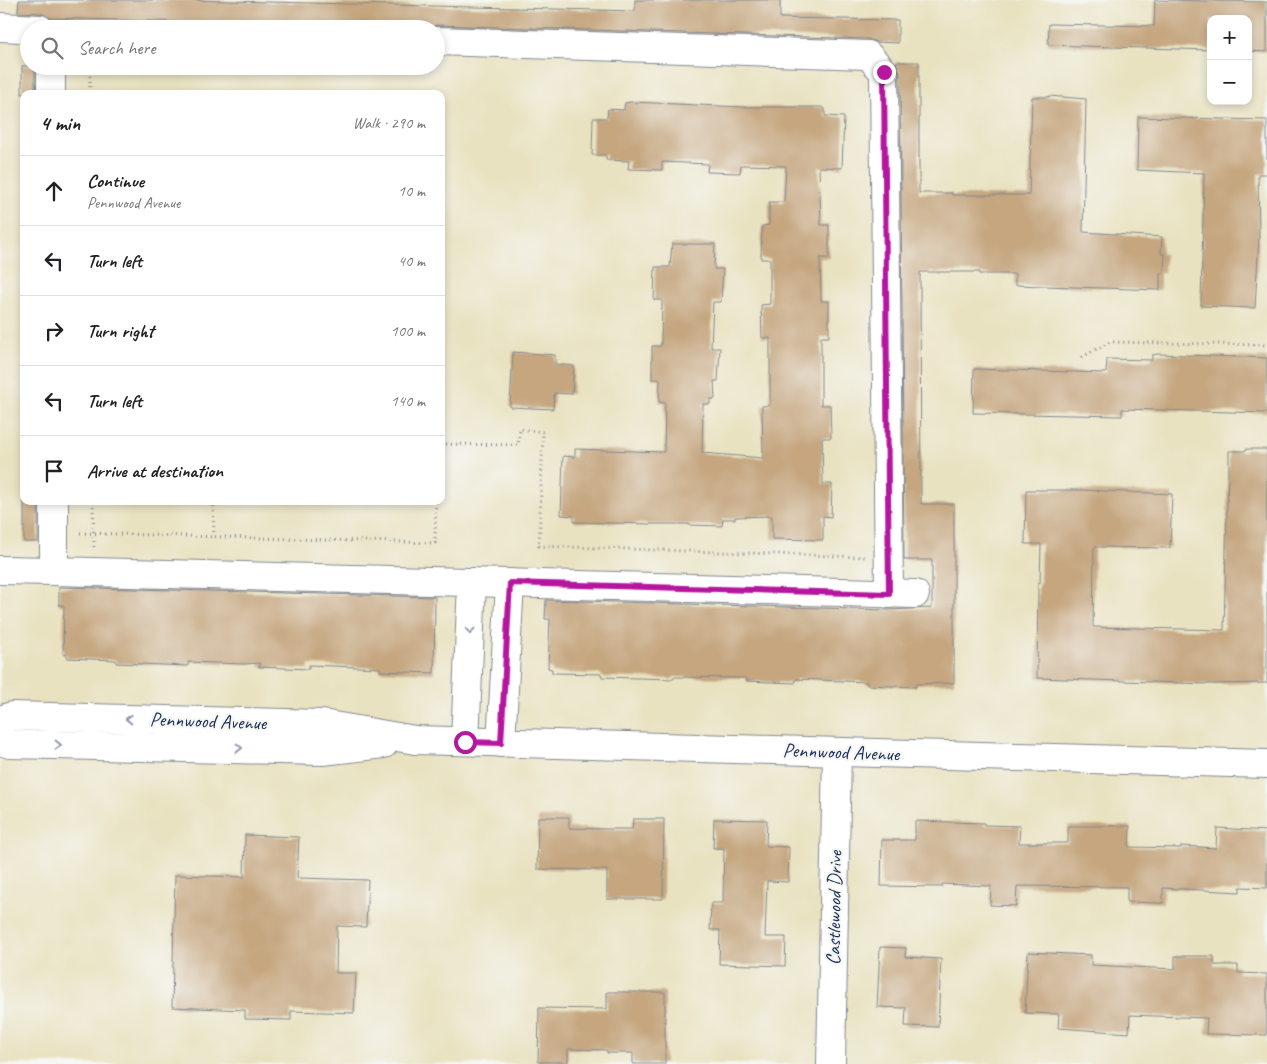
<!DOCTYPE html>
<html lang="en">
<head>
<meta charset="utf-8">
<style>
	:root { --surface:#fff; --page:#f6f6f6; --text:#202124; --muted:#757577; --line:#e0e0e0 }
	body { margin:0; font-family:Caveat,sans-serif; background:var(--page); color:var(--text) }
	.controls { position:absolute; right:15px; top:15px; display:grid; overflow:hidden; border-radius:10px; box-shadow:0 2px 8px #0003 }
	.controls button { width:45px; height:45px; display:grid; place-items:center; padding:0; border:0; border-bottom:1px solid var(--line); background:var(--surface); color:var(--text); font:25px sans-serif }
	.stop { position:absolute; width:15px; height:15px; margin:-11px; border:4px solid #b5179e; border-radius:50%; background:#fff }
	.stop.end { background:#b5179e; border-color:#fff; box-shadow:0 1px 5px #0008 }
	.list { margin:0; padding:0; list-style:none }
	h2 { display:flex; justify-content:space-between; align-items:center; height:65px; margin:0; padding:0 20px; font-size:21px }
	h2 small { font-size:16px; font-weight:400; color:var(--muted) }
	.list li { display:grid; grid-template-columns:32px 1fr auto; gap:15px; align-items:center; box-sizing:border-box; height:70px; padding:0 20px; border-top:1px solid var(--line) }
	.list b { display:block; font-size:19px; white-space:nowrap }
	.list p { margin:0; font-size:16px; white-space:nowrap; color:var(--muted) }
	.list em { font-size:16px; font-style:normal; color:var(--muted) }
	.icon { flex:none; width:28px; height:28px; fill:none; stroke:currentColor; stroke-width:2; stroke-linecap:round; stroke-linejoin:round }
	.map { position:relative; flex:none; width:1267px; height:1064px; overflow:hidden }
	.search { position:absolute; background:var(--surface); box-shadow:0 2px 8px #0003; left:20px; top:20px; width:425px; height:55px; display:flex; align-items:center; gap:12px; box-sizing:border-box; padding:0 18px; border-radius:28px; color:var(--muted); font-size:19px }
	.panel { position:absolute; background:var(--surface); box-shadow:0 2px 8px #0003; left:20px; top:90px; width:425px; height:415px; border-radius:10px }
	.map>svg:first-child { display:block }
	.building { fill:#c5a67f }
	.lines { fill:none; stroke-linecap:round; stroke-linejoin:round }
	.minor-casing { stroke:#828890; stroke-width:30 }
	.path { stroke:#828890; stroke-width:3; stroke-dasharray:1 4; stroke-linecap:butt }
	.minor { stroke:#fff; stroke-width:28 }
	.oneway { stroke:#8d97ae }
	.route { stroke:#b5179e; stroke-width:6 }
	.labels { text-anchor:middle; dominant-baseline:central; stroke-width:4.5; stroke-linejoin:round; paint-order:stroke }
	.street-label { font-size:20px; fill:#1b2f5e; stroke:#f6f6f2 }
</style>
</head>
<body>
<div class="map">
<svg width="1267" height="1064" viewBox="0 0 1267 1064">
	<rect width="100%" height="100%" fill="#f6f6f2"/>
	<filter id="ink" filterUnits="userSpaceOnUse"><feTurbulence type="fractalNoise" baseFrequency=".02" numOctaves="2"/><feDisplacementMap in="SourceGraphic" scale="10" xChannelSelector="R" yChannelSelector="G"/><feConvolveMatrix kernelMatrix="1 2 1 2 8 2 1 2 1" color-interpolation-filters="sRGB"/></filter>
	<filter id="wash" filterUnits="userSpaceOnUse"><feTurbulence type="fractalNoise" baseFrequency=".0096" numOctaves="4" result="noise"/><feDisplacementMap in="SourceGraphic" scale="20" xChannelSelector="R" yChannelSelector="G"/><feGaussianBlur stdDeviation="1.12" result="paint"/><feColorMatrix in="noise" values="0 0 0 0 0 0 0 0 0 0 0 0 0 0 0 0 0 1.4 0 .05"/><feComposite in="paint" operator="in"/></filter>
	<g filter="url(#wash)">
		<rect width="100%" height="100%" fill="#e9e2c1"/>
		<g id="blocks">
			<g class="building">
				<path d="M19 0H188L635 11V0H780V18L898 20V43L876 42 868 39 436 25 427 29 50 18 41 13 18 12Z"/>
				<path d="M1155 0 1267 2V52L1248 51V19H1211V50L1048 45 1049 24 1154 26Z"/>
				<path d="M896 62H919V193H952V195H1029L1032 97H1049V96L1086 99 1083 232 1162 237 1161 254H1165L1164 273H1160V290L1015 285V274H979V272H920L921 504H954V683L916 684V687L867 685V682L796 679 795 683 746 681V678L673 677V679L602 677 601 674 552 673V669L548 668 550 619H545L546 600 889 610 932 608V560H904L900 72Z"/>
				<rect x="22" y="66" width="13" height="28"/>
				<path d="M631 102 742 107H821L825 109V116L844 117 842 168 819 167 821 225H829V258H820L821 301H829V337H821V405H830L831 438H822L823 484H832L831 517 823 516V540L772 539V516L735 517V519H723L722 526 689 525V524H650L574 522V516L561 515 563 456 575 457V449L664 452 665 403 659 402 660 379H652V346H661L662 300H654L655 267H670L672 244H715L714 269H723L721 302H713L711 348H720L718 381H714L715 399H710V404H703L702 453 763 458 762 406 770 405V338H762L761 305 770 304V259H761L762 226 769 225V202H784L786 166 741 165 740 173 707 172 708 164 662 162V170L628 169 629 161 606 160V155H592L593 118H607L608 109 624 110 625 103Z"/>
				<path d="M1138 117 1267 120V174H1258L1259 237 1255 308 1201 306 1204 173 1137 170Z"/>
				<path d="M513 352 555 355V364L574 366 572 394 554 393 553 409 510 407Z"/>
				<path d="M1158 354 1267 358V413L1122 409V416L973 413 974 369 1106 373 1107 359 1152 360V355Z"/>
				<path d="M1246 449H1266L1267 452V683L1209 684 1037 678 1038 583H1040L1041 544H1025L1026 490H1082L1172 494 1170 548 1094 547 1093 627 1224 630 1228 469H1229V451H1245Z"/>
				<rect x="24" y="501" width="14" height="41"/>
				<path d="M59 587 435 597 434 673 380 671V668L309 665V669L259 667 260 663 244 664 188 662V666L116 663V660L67 658V655L63 654 64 606 59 605Z"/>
				<path d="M538 817H569V828L608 829H632L633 819H664L663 899H607V870L537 869Z"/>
				<path d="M714 819 767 820 766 846 789 847 788 882 767 881 765 937H786L785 966 719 964 720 930H710L711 903H723L724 848H713Z"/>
				<path d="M915 821 984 823V825L1020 826 1019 843H1068V826H1130L1129 847 1181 848V846L1216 848 1217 828 1267 831V888L1240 887V892L1163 888V903L1127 902V887L1017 886 1016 906 990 905 991 886 942 884V887L881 886 882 840H915Z"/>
				<path d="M245 835 299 837 297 878 368 880 366 927 337 926 336 973H356L354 1013 291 1011V1020L245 1019V1010L172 1007 175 875 244 877Z"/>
				<path d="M880 947 906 948 905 957 941 959 938 1027 905 1026 906 1008 877 1007Z"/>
				<path d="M1028 952 1091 955V965L1175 969V956H1214V965H1238V973L1267 974V1035L1206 1034 1207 1018 1130 1015 1129 1033 1058 1028 1059 1014 1025 1013Z"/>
				<path d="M607 992H665V1064H633V1053H607V1050L568 1049V1062H538L539 1008 607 1009Z"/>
			</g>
		</g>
	</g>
	<g filter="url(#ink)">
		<use href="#blocks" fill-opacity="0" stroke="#828890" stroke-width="1"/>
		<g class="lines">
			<defs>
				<g id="minor">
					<path d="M0 27 40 29"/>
					<path d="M436 41 868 55 884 72 889 594"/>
					<path d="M51 66V94"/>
					<path d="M54 501V571L915 594"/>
					<path d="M0 570 54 571"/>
					<path d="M0 720 12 716 322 724 415 740 1267 764"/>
					<path d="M0 741 10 744 322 751 384 744"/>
					<path d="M465 741 472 582"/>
					<path d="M501 743 510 583"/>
					<path d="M831 1064 837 752"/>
				</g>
			</defs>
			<use href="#minor" class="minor-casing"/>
			<g class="path">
				<path d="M90 66V94"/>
				<path d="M1082 357 1110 342 1267 345"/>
				<path d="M441 444 518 445 520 429 543 432 539 546 865 557"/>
				<path d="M93 501 94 547"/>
				<path d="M213 501 214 536"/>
				<path d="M80 533 435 543 436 501"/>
			</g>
			<use href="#minor" class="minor"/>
		</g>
		<defs><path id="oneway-chevron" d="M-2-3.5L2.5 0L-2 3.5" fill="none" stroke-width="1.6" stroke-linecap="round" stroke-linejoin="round" transform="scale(1.25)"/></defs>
		<g class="oneway">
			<use href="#oneway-chevron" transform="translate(470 631) rotate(92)"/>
			<use href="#oneway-chevron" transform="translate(129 719) rotate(-178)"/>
			<use href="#oneway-chevron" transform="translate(58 745) rotate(1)"/>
			<use href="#oneway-chevron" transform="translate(239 748) rotate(1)"/>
		</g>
	</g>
	<g class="lines" filter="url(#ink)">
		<path class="route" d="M465 742 501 743 510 583 889 594 884 72"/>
	</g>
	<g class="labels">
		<g class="street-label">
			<text transform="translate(208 721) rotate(2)">Pennwood Avenue</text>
			<text transform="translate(841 752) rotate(2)">Pennwood Avenue</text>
			<text transform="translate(834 908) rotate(-89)">Castlewood Drive</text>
		</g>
	</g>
</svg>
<div class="controls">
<button>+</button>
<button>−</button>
</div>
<div class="stop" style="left:465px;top:742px"></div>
<div class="stop end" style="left:884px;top:72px"></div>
<div class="search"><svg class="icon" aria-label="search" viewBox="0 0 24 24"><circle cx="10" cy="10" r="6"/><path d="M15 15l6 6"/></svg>Search here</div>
<section class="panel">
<h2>4 min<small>Walk · 290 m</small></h2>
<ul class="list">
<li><svg class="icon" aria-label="ahead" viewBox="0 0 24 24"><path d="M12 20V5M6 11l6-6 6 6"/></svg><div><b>Continue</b><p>Pennwood Avenue</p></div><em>10 m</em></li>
<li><svg class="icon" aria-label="left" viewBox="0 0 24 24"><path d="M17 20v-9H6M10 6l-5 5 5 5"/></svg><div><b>Turn left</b></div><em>40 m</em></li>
<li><svg class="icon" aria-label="right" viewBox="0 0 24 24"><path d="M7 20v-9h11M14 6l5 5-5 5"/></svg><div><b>Turn right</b></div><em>100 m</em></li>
<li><svg class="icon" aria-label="left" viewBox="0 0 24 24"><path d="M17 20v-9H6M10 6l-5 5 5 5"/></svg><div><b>Turn left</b></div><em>140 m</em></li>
<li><svg class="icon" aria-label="arrive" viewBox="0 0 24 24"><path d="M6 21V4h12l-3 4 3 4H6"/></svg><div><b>Arrive at destination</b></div></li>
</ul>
</section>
</div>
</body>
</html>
